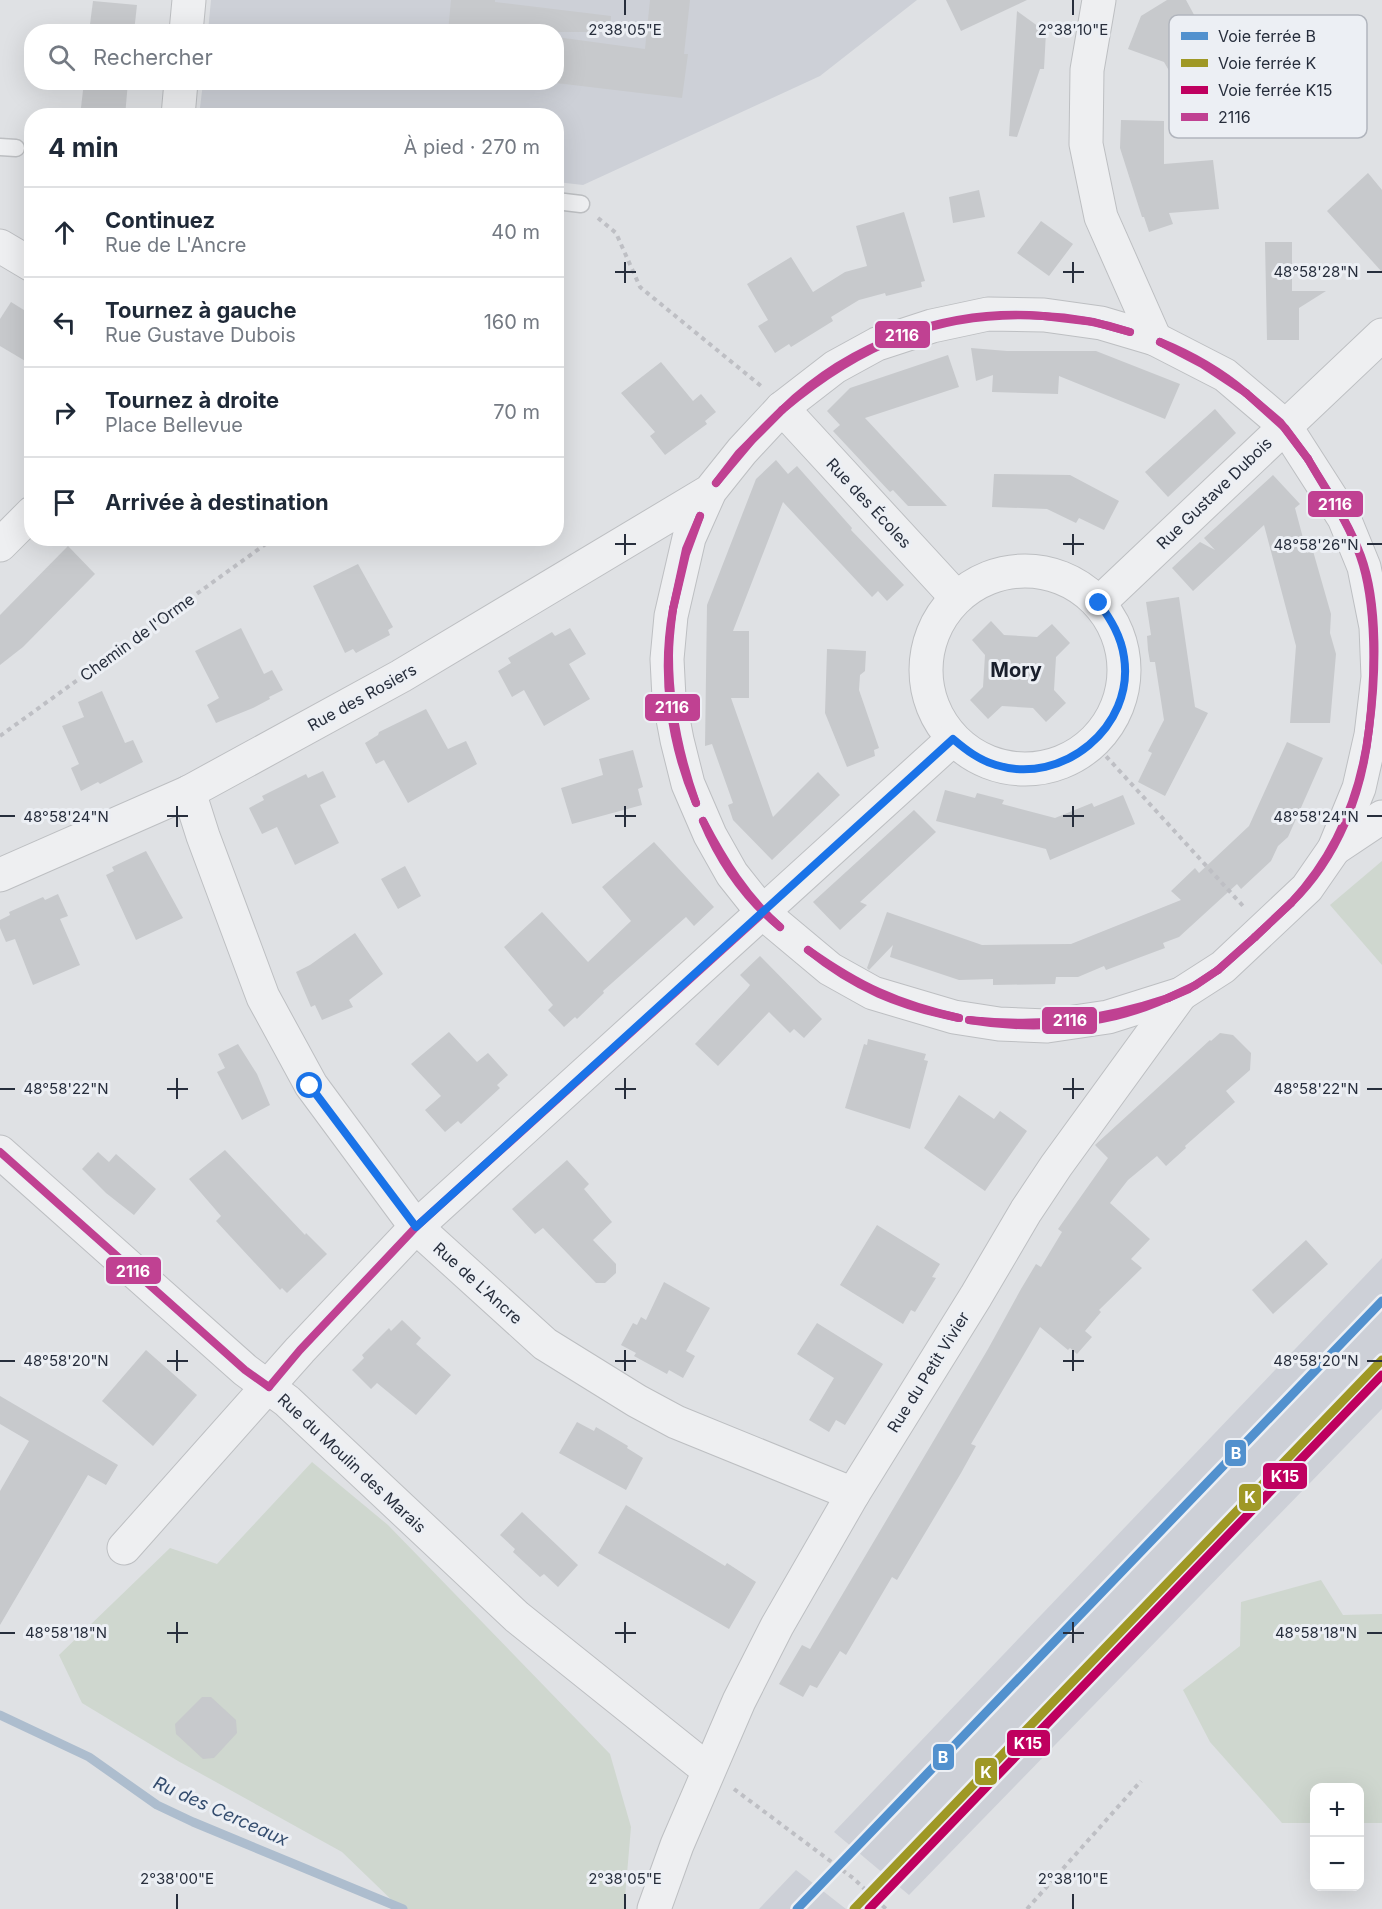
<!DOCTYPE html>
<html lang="fr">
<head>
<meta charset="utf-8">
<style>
	:root { --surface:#fff; --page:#f2f2f3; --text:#1f2937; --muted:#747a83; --line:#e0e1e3 }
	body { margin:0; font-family:Inter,sans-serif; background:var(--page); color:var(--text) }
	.controls { position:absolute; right:18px; bottom:18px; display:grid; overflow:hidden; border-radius:12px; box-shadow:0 6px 24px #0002 }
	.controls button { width:54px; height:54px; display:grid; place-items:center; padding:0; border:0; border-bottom:2px solid var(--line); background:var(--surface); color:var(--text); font:30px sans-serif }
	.stop { position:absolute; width:18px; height:18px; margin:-14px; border:4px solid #1a73e8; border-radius:50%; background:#fff }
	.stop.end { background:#1a73e8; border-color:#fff; box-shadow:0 2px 6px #0008 }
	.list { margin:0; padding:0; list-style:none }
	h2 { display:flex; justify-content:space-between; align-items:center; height:78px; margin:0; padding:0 24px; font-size:26px }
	h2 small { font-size:20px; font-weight:400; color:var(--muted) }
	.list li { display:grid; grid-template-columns:39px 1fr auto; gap:18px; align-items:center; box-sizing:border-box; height:90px; padding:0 24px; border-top:2px solid var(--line) }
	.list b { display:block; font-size:22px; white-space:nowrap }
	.list p { margin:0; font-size:20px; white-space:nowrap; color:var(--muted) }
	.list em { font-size:20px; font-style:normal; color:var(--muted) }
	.icon { flex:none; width:33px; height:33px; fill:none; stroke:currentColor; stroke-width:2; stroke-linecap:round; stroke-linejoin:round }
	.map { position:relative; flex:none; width:1382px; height:1909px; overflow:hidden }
	.search { position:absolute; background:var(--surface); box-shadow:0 6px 24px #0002; left:24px; top:24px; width:540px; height:66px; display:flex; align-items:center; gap:15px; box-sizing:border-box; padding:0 21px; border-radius:24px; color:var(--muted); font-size:22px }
	.panel { position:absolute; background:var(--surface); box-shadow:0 6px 24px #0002; left:24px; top:108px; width:540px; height:438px; border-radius:24px }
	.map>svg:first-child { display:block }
	.built { fill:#cdd0d7 }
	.green { fill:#cfd7cf }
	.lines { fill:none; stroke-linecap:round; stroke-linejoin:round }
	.stream { stroke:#adbdce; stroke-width:9 }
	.building { fill:#c7c9cc }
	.service-casing { stroke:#bdbfc2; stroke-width:19 }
	.minor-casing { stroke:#bdbfc2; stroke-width:35 }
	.path { stroke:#bebfc4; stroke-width:4; stroke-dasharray:4.5 4.5; stroke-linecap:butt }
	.service { stroke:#eeeff1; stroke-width:16 }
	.minor { stroke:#eeeff1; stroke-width:33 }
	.bus-1-casing { stroke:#eceff4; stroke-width:12 }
	.bus-1 { stroke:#c04192; stroke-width:8 }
	.rail-1-casing { stroke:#eceff4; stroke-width:14 }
	.rail-2-casing { stroke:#eceff4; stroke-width:14 }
	.rail-3-casing { stroke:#eceff4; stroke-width:14 }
	.rail-1 { stroke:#5291ce; stroke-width:9 }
	.rail-2 { stroke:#9f9825; stroke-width:9 }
	.rail-3 { stroke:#bf005f; stroke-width:9 }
	.route { stroke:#1a73e8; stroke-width:8 }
	.ticks { fill:none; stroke:#272e3c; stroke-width:2 }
	.labels { text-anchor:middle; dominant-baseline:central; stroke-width:6; stroke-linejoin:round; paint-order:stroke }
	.street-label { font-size:16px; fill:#272e3c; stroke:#eceff4 }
	.water-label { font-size:18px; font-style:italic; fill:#334c6e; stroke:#eceff4 }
	.quarter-label { font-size:20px; font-weight:bold; fill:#191f2c; stroke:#eceff4 }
	.key { fill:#eceff4; stroke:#b1b5bd; stroke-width:1.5 }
	.key-label { font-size:16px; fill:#272e3c }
	.ticks-label { font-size:15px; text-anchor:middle; fill:#272e3c; stroke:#eceff4; stroke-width:6; stroke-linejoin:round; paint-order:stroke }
	.line-badge { stroke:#eceff4; stroke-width:2 }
	.badge-label { font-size:16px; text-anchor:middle; font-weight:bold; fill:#fff }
</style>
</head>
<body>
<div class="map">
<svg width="1382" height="1909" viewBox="0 0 1382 1909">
	<rect width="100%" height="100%" fill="#dfe1e4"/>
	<g class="built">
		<path d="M211 0H917L820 76 583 185 557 182 556 116H199L203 83 556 82V32L208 31Z"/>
		<path d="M1382 1258V1409L909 1895 834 1832Z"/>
		<path d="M796 1870 846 1909H759Z"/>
	</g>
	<g class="green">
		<path d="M1382 861V965L1330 905Z"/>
		<path d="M312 1462 388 1525 610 1754 631 1827 624 1909H401L342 1852 178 1761 82 1703 59 1655 170 1548 217 1564Z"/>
		<path d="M1321 1580 1343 1615 1382 1614V1823H1360V1788H1314V1823H1282L1210 1742 1183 1690 1240 1646 1241 1602Z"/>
	</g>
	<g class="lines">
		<path class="stream" d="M0 1715 89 1757 157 1805 193 1822 403 1909"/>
	</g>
	<g class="building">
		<path d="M451 0H495V2L611 16 610 32H448Z"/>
		<path d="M650 0H690L684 54H688L682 98 556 83V37L645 49Z"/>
		<path d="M946 0H1027L961 31Z"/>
		<path d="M1167 0H1186L1217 57 1175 81 1164 62 1128 49 1141 16Z"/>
		<path d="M93 1 137 5 134 32H89Z"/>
		<path d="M1017 11 1046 32 1044 69H1040L1017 137 1009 136Z"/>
		<path d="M84 82H128L125 116H80Z"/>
		<path d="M1121 120 1164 121V164L1213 160 1219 209 1169 213 1173 224 1149 232 1144 217H1142L1120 148Z"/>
		<path d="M1368 173 1382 190V272L1327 211Z"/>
		<path d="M979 190 985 217 953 223 949 197Z"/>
		<path d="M904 212 925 281 921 282 922 287 886 296 885 293 859 300 831 317 833 321 791 347 789 344 775 353 758 326 768 320 747 284 791 257 813 292 845 272 867 266 856 226Z"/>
		<path d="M1041 221 1073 244 1049 276 1017 253Z"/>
		<path d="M1265 242H1292V291H1326L1299 308V340H1267Z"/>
		<path d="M11 302 32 315V365L0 346V319Z"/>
		<path d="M971 348 1007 351H1096L1180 384 1165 419 1059 376 1058 394 992 392 993 375 976 381Z"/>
		<path d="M948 355 959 387 865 418 947 506H908L893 490 890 492 833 431 840 425 827 411 850 388Z"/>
		<path d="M661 362 693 401 701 394 716 412 705 421 707 424 665 455 650 436 655 432 621 393Z"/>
		<path d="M1215 409 1236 433 1168 497 1145 472Z"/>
		<path d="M776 460 788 474 797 466 852 528 851 530 904 585 887 601 878 591 872 597 783 502 733 631H749V698H731L773 817 818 772 840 795 772 860 733 820 728 805 733 803 712 744 705 746 707 605 756 479Z"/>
		<path d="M994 474 1070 475 1119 501 1104 530 1079 518 1076 523 1047 509 992 507Z"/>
		<path d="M1273 475 1300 504 1295 508 1307 553 1313 551 1331 614 1330 633 1336 654 1330 723H1290L1296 646 1264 525 1193 591 1172 568 1200 542 1215 550 1204 538Z"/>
		<path d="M68 546 95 574 23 647 0 665V615Z"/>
		<path d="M358 564 393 627 388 630 390 635 356 653 353 649 345 653 313 586Z"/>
		<path d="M1179 597 1195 707 1208 713 1165 796 1138 782 1152 753 1148 751 1164 720 1155 662H1150L1148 650 1147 636 1151 635 1146 602Z"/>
		<path d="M991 621 1004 635 1037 637 1052 624 1070 643 1056 657 1054 690 1066 703 1046 722 1033 708 1002 706 988 719 970 700 983 687 985 655 972 640Z"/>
		<path d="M241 628 264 674 272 670 283 690 269 697 270 699 253 708 216 723 207 705 219 698 195 651Z"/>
		<path d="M570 628 586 654 569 664 590 699 544 726 524 690 512 697 498 671 511 663 508 658 552 632 555 636Z"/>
		<path d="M827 649 866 651 865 671 860 675 859 690 879 748 874 750 875 756 847 767 825 713Z"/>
		<path d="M102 691 125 743 133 740 143 762 100 784 98 782 81 791 71 768 79 764 62 726 84 717 78 702Z"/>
		<path d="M426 709 448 749 466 741 477 764 408 803 384 760 376 764 365 743 378 735 379 732Z"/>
		<path d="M1287 742 1323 758 1288 837 1278 846 1271 861 1241 889 1237 884 1179 937 1163 943 1165 948 1106 970 1104 966 1078 977H1056L1055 984 993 985V979L959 980 890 957 893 945 869 970 867 968 887 912 982 945 1071 944 1181 900 1171 891 1195 868 1199 873 1249 826Z"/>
		<path d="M633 750 643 787 638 789 642 805 572 824 561 788 603 775 599 759Z"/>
		<path d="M323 771 336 797 320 805 339 843 295 865 277 827 262 834 249 808 264 800 262 796 306 774 308 778Z"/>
		<path d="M945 790 975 798 977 793 1004 800 1002 804 1055 818 1092 803 1094 807 1123 795 1135 824 1050 860 1046 849 936 821Z"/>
		<path d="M914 810 936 832 860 902 867 905 840 930 813 902Z"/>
		<path d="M654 842 714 907 694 926 686 917 603 991 604 993 577 1019 575 1017 564 1027 548 1010 553 1005 504 947 542 912 588 962 631 921 602 887Z"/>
		<path d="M146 851 183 918 136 940 106 875 114 871 112 867Z"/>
		<path d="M405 866 421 896 398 909 381 879Z"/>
		<path d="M58 894 68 916 60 919 80 965 33 985 15 939 6 942 0 928V920L10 915 9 912 43 897 45 900Z"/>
		<path d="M355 933 383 974 349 1000 353 1007 322 1020 315 1005 311 1007 296 972 310 965Z"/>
		<path d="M760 956 822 1019 804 1038 794 1029 790 1033 769 1012 718 1066 695 1044 747 989 750 985 740 975Z"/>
		<path d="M449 1032 477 1062 488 1053 508 1075 497 1085 500 1088 461 1124 458 1121 445 1132 425 1110 441 1096 411 1064Z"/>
		<path d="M1220 1033 1233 1035 1251 1053 1250 1070 1226 1091 1235 1102 1185 1146 1186 1148 1166 1166 1157 1156 1128 1180 1110 1203 1150 1239 1131 1259 1142 1268 1099 1310 1101 1312 1085 1331 1092 1337 1077 1354 1070 1348 1068 1350 1040 1327 971 1444 976 1446 961 1473 897 1580 892 1577 846 1655 840 1651 817 1688 810 1685 803 1697 779 1684 802 1645 810 1649 988 1349 1021 1289 1036 1264 1041 1267 1062 1232 1058 1229 1108 1158 1095 1145 1210 1040 1211 1041Z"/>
		<path d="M868 1039 926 1054 924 1060 928 1061 910 1129 845 1108 864 1044 867 1045Z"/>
		<path d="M238 1044 257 1074 270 1105 242 1120 217 1072 225 1068 218 1054Z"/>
		<path d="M959 1095 994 1119 1000 1111 1027 1131 985 1191 924 1148Z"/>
		<path d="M225 1150 305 1235 306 1233 327 1254 287 1293 282 1288 280 1290 216 1221 221 1216 189 1179Z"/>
		<path d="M98 1152 109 1162 116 1154 156 1189 134 1215 106 1193 82 1169Z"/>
		<path d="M567 1160 589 1184 584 1189 612 1222 593 1240 616 1264V1273L605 1283H596L543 1228 535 1234 512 1209Z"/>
		<path d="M877 1225 940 1264 932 1277 936 1278 915 1312 911 1310 903 1324 840 1285Z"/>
		<path d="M1306 1240 1328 1264 1273 1314 1252 1290Z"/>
		<path d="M664 1282 710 1308 686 1351 695 1356 683 1378 669 1370 667 1374 634 1356 636 1353 621 1345 633 1323 637 1325 641 1317 646 1320Z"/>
		<path d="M402 1320 421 1338 416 1344 451 1375 416 1415 377 1383 371 1389 352 1370 364 1358 362 1355 389 1328 391 1331Z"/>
		<path d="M817 1323 883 1364 845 1425 836 1420 829 1432 809 1420 834 1378 797 1354Z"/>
		<path d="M146 1350 197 1395 153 1446 102 1401Z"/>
		<path d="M0 1396 118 1465 106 1485 88 1475 0 1625V1491L29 1441 0 1424Z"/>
		<path d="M577 1422 594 1431 596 1427 628 1446 627 1448 643 1458 626 1490 559 1453Z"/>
		<path d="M626 1505 725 1566 727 1563 756 1582 729 1629 598 1553Z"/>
		<path d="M522 1512 578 1565 558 1587 544 1574 540 1577 513 1552 515 1549 500 1535Z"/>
		<path d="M202 1697H211L236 1720 237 1733 214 1758 203 1759 176 1734 175 1724Z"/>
	</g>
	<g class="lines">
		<defs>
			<g id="service">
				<path d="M0 147 16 148"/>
				<path d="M556 201 581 204"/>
			</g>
			<g id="minor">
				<path d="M1099 0 1087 70 1086 144 1101 217 1155 339"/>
				<path d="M186 32 189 0"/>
				<path d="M178 116 181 82"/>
				<path d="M0 246 32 265"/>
				<path d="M782 408 956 597"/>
				<path d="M0 545 32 513"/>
				<circle cx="1025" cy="670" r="99"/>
				<path d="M1099 603 1382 335"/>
				<path d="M189 792 203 836 263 997 311 1085 416 1227 545 1344 637 1401 676 1422 853 1494"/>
				<path d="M1334 849 1382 817"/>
				<path d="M0 875 189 792 401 676 710 491 742 451 782 408 835 367 877 344 932 326 988 314 1044 315 1101 323 1155 339 1225 375 1285 426 1344 518 1364 567 1376 627 1378 677 1371 735 1359 788 1334 849 1307 888 1223 967 1181 994 1108 1017 1047 1026 999 1024 954 1017 873 993 830 969 763 913 732 874 710 835 688 784 677 740 669 698 667 659 671 616 689 538 710 491"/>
				<path d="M0 1152 245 1370 287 1401 517 1617 708 1770"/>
				<path d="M124 1548 300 1350 416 1227 953 739"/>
				<path d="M654 1909 677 1845 739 1701 777 1626 853 1494 976 1296 1026 1211 1056 1166 1181 994"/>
			</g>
		</defs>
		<use href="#service" class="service-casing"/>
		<use href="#minor" class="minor-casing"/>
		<g class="path">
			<path d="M598 218 616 233 640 287 761 386"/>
			<path d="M0 736 274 538"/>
			<path d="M1094 743 1243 906"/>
			<path d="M734 1789 853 1878 886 1909"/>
			<path d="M1027 1909 1141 1781"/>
		</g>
		<use href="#service" class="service"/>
		<use href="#minor" class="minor"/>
		<defs>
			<g id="bus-1">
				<path d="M1043 316C1073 317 1102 323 1130 332"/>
				<path d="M1043 316 1094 322 1130 332"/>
				<path d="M1160 342C1192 355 1220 371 1246 393"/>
				<path d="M1160 342 1202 364 1246 393"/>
				<path d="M1246 393 1280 422 1308 459"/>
				<path d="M1246 393 1285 428 1308 459"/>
				<path d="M782 410C851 343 947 308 1043 316"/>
				<path d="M782 410C860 344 939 310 1043 316"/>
				<path d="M1308 459C1327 491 1348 521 1361 556 1379 605 1376 677 1369 729"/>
				<path d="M1308 459C1326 491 1348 521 1360 556 1377 604 1375 678 1369 729"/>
				<path d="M716 483 739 453 782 410"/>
				<path d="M716 483 753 439 782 410"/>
				<path d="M673 609C671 624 669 640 669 656 669 707 679 755 696 803"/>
				<path d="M673 609C661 673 670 742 696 803"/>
				<path d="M673 609 686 549 700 516"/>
				<path d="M673 609 686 554 700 516"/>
				<path d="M703 821C724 861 746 897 780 927"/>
				<path d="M703 821C720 862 746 899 780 927"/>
				<path d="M1291 903C1336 855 1361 794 1369 729"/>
				<path d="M1291 903C1338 857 1362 794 1369 729"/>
				<path d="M1255 937 1291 903"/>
				<path d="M1255 937 1291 903"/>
				<path d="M808 950C859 986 897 1004 959 1018"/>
				<path d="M808 950C855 988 899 1006 959 1018"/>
				<path d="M1218 970 1255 937"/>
				<path d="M1218 970 1255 937"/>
				<path d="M1168 998 1189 989 1218 970"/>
				<path d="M1168 998 1196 985 1218 970"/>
				<path d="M969 1020C1042 1027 1099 1021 1168 998"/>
				<path d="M969 1020C1034 1031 1108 1026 1168 998"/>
				<path d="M0 1152 245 1370 269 1387"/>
				<path d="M269 1387 300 1350 416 1227 763 913"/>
			</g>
		</defs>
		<use href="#bus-1" class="bus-1-casing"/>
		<use href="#bus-1" class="bus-1"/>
		<defs>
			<path id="rail-1" d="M797 1909 1382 1301"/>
			<path id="rail-2" d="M854 1909 1382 1360"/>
			<path id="rail-3" d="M869 1909 1382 1375"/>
		</defs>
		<use href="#rail-1" class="rail-1-casing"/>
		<use href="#rail-2" class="rail-2-casing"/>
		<use href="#rail-3" class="rail-3-casing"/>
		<use href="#rail-1" class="rail-1"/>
		<use href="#rail-2" class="rail-2"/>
		<use href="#rail-3" class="rail-3"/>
	</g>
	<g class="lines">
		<path class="route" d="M310 1086 416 1227 953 739C966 750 979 760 996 765 1062 786 1135 727 1124 657 1121 636 1111 620 1099 603"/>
	</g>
	<path class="ticks" d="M625 0V15M1073 0V15M625 262V283M1073 262V283M615 272H636M1063 272H1084M1367 272H1382M625 534V555M1073 534V555M615 544H636M1063 544H1084M1367 544H1382M177 806V827M625 806V827M1073 806V827M0 816H15M167 816H188M615 816H636M1063 816H1084M1367 816H1382M177 1078V1099M625 1078V1099M1073 1078V1099M0 1089H15M167 1089H188M615 1089H636M1063 1089H1084M1367 1089H1382M177 1350V1371M625 1350V1371M1073 1350V1371M0 1361H15M167 1361H188M615 1361H636M1063 1361H1084M1367 1361H1382M177 1622V1643M625 1622V1643M1073 1622V1643M0 1633H15M167 1633H188M615 1633H636M1063 1633H1084M1367 1633H1382M177 1894V1909M625 1894V1909M1073 1894V1909"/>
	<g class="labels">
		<g class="street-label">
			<text transform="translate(1214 493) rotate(-44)">Rue Gustave Dubois</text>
			<text transform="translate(869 503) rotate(47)">Rue des Écoles</text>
			<text transform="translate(137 637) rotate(-36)">Chemin de l'Orme</text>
			<text transform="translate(362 697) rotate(-29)">Rue des Rosiers</text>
			<text transform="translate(478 1283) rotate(42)">Rue de L'Ancre</text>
			<text transform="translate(928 1372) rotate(-58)">Rue du Petit Vivier</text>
			<text transform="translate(352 1463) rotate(43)">Rue du Moulin des Marais</text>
		</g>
		<g class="water-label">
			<text transform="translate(221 1811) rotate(24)">Ru des Cerceaux</text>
		</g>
		<g class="quarter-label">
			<text x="1016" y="670">Mory</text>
		</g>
	</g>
	<rect x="1169" y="15" width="198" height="123" rx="9" class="key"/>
	<rect x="1181" y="32" width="27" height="8" fill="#5291ce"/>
	<rect x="1181" y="59" width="27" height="8" fill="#9f9825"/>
	<rect x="1181" y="86" width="27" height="8" fill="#bf005f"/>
	<rect x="1181" y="113" width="27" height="8" fill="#c04192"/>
	<g class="key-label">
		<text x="1218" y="42">Voie ferrée B</text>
		<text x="1218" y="69">Voie ferrée K</text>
		<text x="1218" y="96">Voie ferrée K15</text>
		<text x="1218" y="123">2116</text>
	</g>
	<g class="ticks-label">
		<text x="625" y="35">2°38'05"E</text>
		<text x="1073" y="35">2°38'10"E</text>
		<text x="1316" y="277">48°58'28"N</text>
		<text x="1316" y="550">48°58'26"N</text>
		<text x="66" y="822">48°58'24"N</text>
		<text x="1316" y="822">48°58'24"N</text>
		<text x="66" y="1094">48°58'22"N</text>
		<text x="1316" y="1094">48°58'22"N</text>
		<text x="66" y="1366">48°58'20"N</text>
		<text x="1316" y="1366">48°58'20"N</text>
		<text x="66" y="1638">48°58'18"N</text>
		<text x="1316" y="1638">48°58'18"N</text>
		<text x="177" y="1884">2°38'00"E</text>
		<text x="625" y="1884">2°38'05"E</text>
		<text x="1073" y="1884">2°38'10"E</text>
	</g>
	<g class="line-badge">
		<rect x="874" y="320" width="57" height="29" rx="6" fill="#c04192"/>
		<rect x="1307" y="490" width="57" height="28" rx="6" fill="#c04192"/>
		<rect x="644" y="693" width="57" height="29" rx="6" fill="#c04192"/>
		<rect x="1041" y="1006" width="57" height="29" rx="6" fill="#c04192"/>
		<rect x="105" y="1256" width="57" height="29" rx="6" fill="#c04192"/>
		<rect x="1224" y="1439" width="23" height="28" rx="6" fill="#5291ce"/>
		<rect x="1262" y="1462" width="46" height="28" rx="6" fill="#bf005f"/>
		<rect x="1238" y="1483" width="24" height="29" rx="6" fill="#9f9825"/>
		<rect x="1006" y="1729" width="45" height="28" rx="6" fill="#bf005f"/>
		<rect x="932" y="1743" width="23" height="28" rx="6" fill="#5291ce"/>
		<rect x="974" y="1757" width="24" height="29" rx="6" fill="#9f9825"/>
	</g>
	<g class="badge-label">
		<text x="902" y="341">2116</text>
		<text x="1335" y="510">2116</text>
		<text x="672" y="713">2116</text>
		<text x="1070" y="1026">2116</text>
		<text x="133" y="1277">2116</text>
		<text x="1236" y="1459">B</text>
		<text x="1285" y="1482">K15</text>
		<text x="1250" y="1503">K</text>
		<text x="1028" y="1749">K15</text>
		<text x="943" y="1763">B</text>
		<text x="986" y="1778">K</text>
	</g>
</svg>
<div class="controls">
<button>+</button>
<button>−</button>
</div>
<div class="stop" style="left:310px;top:1086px"></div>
<div class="stop end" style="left:1099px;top:603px"></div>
<div class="search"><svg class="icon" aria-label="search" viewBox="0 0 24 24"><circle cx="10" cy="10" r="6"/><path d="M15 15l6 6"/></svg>Rechercher</div>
<section class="panel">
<h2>4 min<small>À pied · 270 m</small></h2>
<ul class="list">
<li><svg class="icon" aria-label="ahead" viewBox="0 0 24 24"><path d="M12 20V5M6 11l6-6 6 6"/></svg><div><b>Continuez</b><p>Rue de L'Ancre</p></div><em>40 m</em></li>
<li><svg class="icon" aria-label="left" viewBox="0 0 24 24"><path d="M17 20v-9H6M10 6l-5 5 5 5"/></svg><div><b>Tournez à gauche</b><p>Rue Gustave Dubois</p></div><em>160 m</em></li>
<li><svg class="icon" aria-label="right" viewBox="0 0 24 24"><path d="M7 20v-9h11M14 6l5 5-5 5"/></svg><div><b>Tournez à droite</b><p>Place Bellevue</p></div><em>70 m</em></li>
<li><svg class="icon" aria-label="arrive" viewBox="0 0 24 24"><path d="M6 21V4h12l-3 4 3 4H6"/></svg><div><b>Arrivée à destination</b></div></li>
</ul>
</section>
</div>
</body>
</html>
